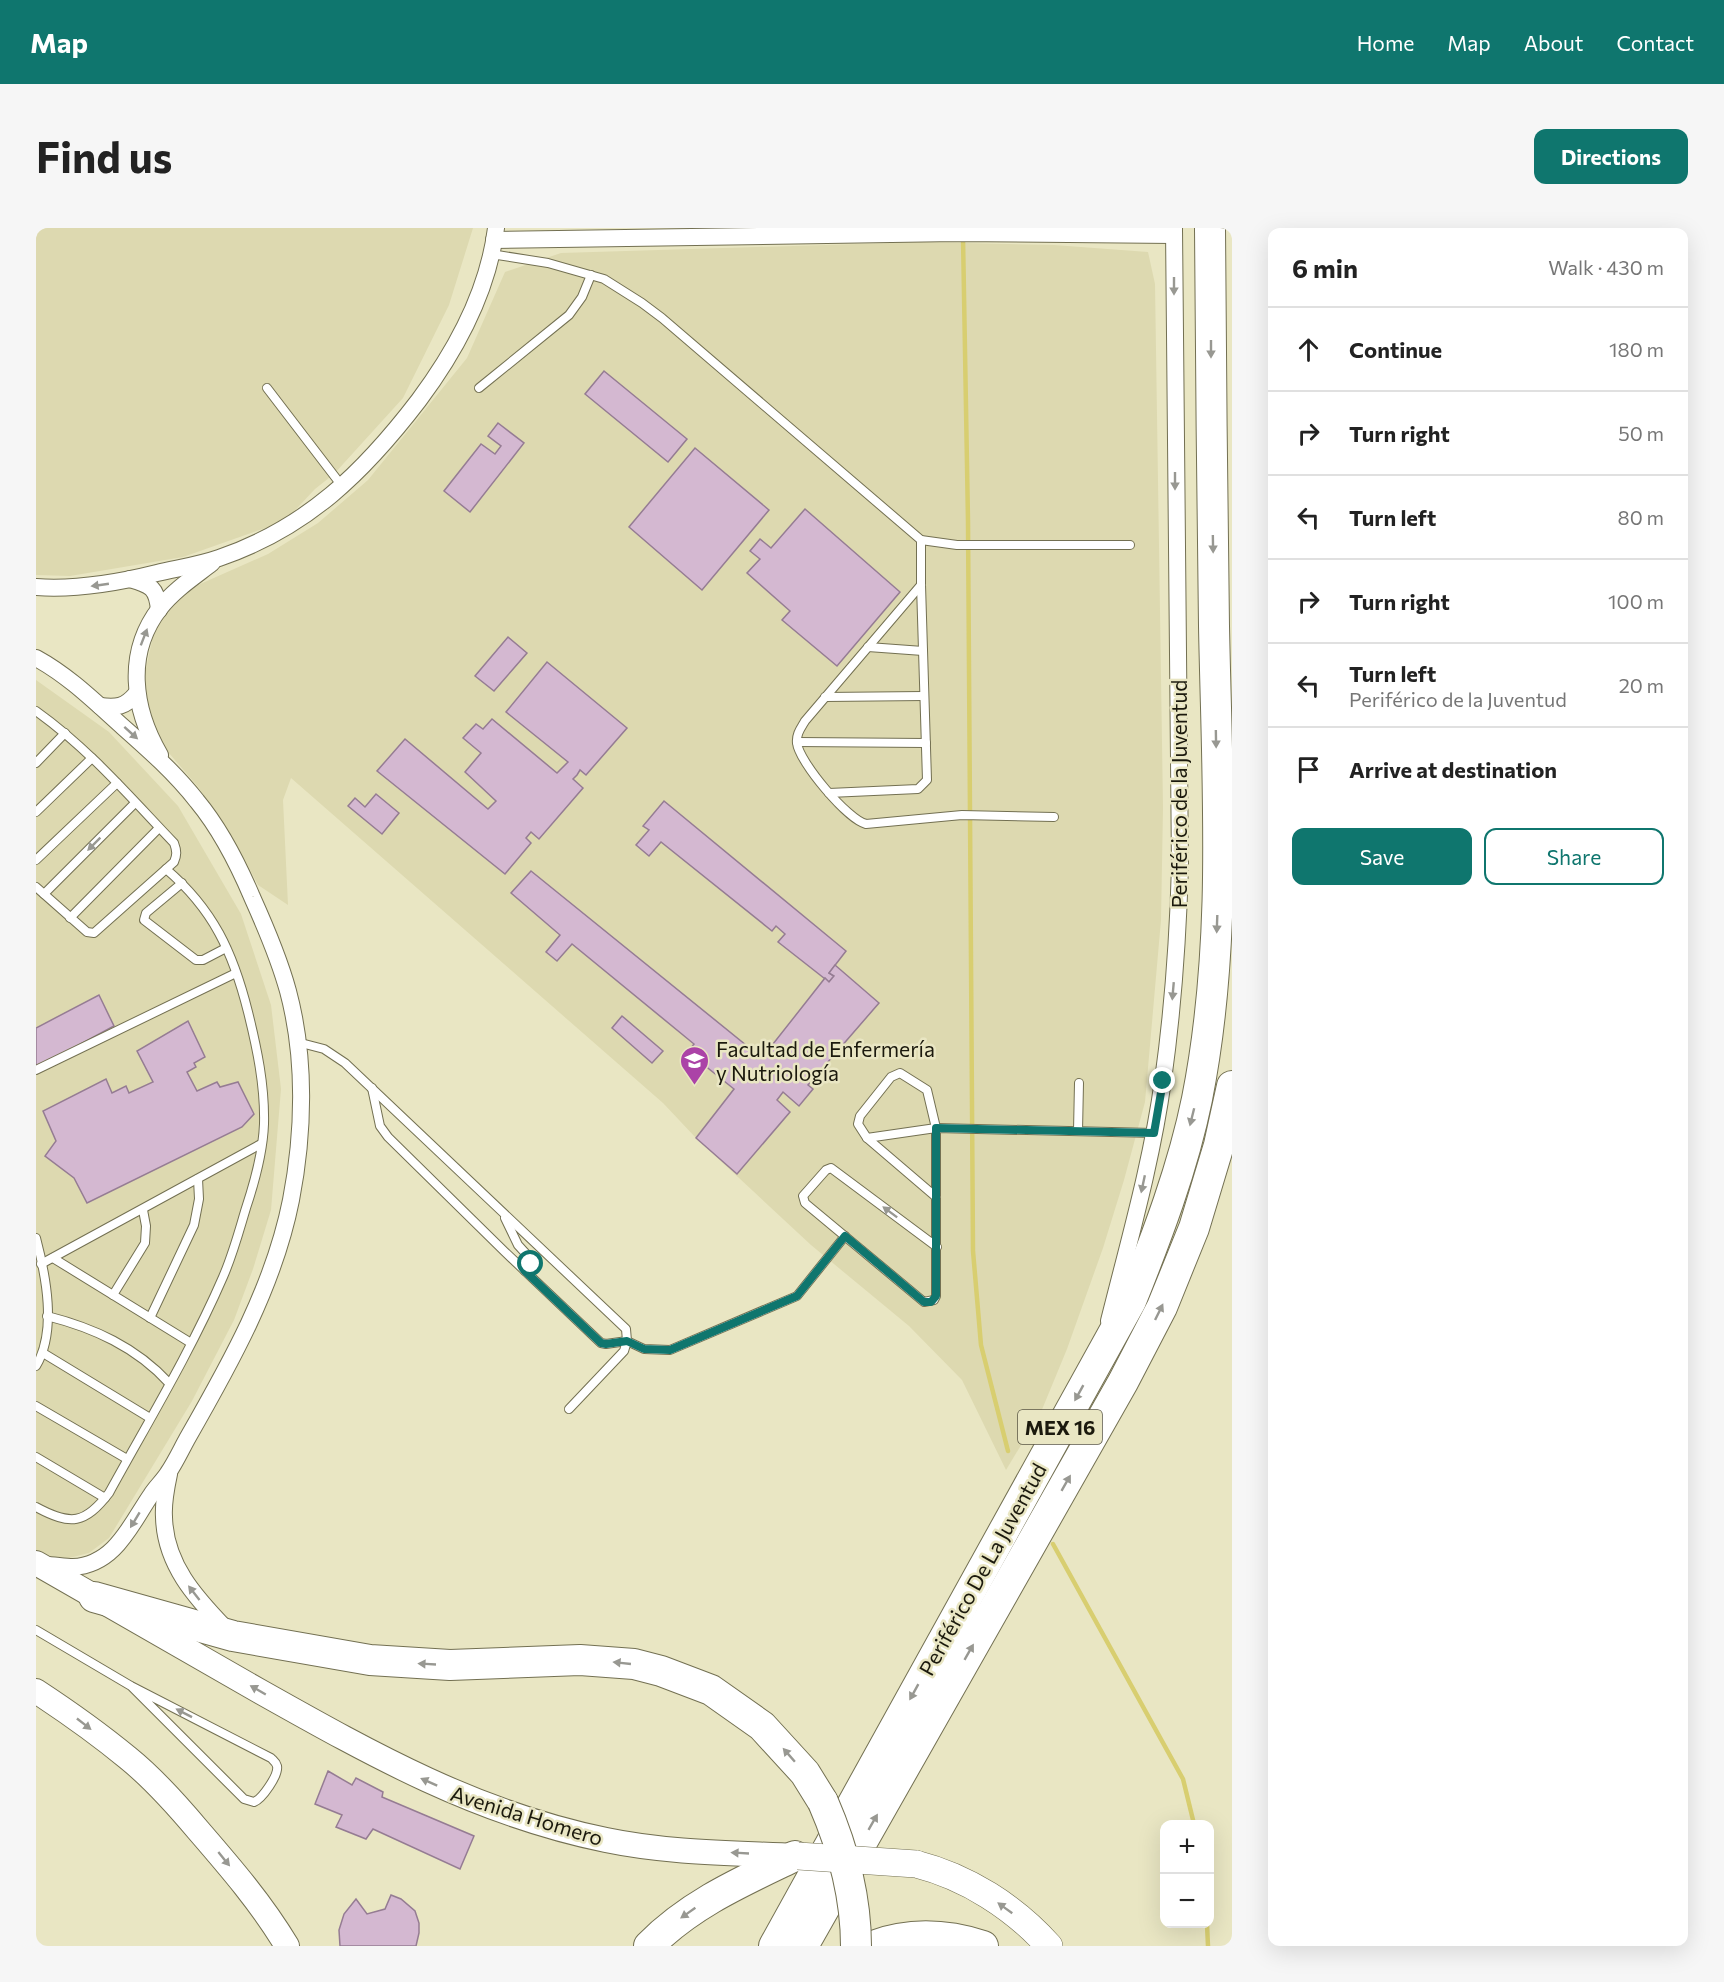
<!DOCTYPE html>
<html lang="en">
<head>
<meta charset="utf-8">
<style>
	:root { --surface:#fff; --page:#f6f6f6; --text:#222; --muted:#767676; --line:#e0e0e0; --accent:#0f766e }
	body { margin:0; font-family:Commissioner,sans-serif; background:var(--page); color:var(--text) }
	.controls { position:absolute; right:18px; bottom:18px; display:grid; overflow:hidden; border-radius:12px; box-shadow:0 6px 24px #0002 }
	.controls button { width:54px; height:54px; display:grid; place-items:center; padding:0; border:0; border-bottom:2px solid var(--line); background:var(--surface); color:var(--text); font:30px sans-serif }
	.stop { position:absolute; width:18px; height:18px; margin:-14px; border:4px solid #0f766e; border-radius:50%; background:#fff }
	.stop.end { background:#0f766e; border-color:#fff; box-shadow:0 2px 6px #0008 }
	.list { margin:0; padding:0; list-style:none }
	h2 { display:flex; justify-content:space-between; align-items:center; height:78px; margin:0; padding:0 24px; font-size:26px }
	h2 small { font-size:20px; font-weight:400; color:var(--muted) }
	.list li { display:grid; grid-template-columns:39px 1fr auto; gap:18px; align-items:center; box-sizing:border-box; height:84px; padding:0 24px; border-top:2px solid var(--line) }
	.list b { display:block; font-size:22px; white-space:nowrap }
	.list p { margin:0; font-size:20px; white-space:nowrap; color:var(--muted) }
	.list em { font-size:20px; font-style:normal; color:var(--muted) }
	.actions { display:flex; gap:12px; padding:18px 24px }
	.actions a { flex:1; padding:14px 0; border:2px solid var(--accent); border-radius:12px; text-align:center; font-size:21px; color:var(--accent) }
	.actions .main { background:var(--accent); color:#fff }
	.icon { flex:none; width:33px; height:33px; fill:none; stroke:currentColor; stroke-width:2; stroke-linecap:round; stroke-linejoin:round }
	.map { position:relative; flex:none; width:1196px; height:1718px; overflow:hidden; border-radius:12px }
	header { display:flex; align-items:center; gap:36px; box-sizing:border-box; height:84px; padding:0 30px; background:var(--accent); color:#fff }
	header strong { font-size:28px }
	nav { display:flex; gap:33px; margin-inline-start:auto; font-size:21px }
	.intro { display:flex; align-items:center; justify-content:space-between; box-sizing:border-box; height:144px; padding:0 36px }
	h1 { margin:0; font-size:42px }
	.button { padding:15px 27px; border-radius:12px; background:var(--accent); color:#fff; font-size:21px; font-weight:700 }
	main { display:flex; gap:36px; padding:0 36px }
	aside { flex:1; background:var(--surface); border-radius:12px; box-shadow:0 6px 24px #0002 }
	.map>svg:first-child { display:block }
	.built { fill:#ddd9b0 }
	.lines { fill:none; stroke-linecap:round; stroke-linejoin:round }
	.stream { stroke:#d8ce70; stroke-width:4.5 }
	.building { fill:#d4b8d1; stroke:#957c93; stroke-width:1.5 }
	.lane-casing { stroke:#737052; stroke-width:10 }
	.street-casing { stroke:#737052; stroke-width:18 }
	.secondary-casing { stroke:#737052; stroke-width:26 }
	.primary-casing { stroke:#737052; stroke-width:28 }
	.highway-casing { stroke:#737052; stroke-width:32 }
	.lane { stroke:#fff; stroke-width:8 }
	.street { stroke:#fff; stroke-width:16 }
	.secondary { stroke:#fff; stroke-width:24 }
	.primary { stroke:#fff; stroke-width:27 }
	.highway { stroke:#fff; stroke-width:30 }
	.primary-bridge-casing { stroke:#737052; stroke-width:28; stroke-linecap:butt }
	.highway-bridge-casing { stroke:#737052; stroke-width:32; stroke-linecap:butt }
	.primary-bridge { stroke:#fff; stroke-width:27 }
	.highway-bridge { stroke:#fff; stroke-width:30 }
	.oneway { fill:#989892 }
	.route { stroke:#0f766e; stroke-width:8 }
	.labels { text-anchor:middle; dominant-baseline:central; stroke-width:5; stroke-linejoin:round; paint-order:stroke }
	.shield { fill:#e9e6c3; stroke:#595644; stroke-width:1.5 }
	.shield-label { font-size:20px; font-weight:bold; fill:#1b190d }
	.street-label { font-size:21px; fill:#1b190d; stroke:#e9e6c3 }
	.poi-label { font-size:21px; fill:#1b190d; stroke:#e9e6c3; text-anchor:start }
</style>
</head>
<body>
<header>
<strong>Map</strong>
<nav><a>Home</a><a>Map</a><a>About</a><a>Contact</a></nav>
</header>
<div class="intro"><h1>Find us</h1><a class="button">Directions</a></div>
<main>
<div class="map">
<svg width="1196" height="1718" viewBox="0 0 1196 1718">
	<rect width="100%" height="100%" fill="#e9e6c3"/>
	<g class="built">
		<path d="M0 0H437L413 77 367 170 298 246 279 261 249 293 147 329 34 348 0 347Z"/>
		<path d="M886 14 1018 17 1112 24 1119 56 1127 580 1125 692 1109 874 1088 952 1067 1020 1031 1121 1005 1184 970 1242 926 1152 873 1098 775 1017 660 910 627 875 255 550 247 572 252 677 222 657 212 638 163 560 120 510 107 454 119 399 153 361 232 326 282 295 332 252 431 130 469 44 525 25Z"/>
		<path d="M0 452 73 504 142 578 205 686 235 777 245 861 235 982 217 1041 198 1092 156 1173 73 1310 53 1325 25 1332 0 1323Z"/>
	</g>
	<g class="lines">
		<g class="stream">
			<path d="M927 9 932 293 937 1023 945 1117 972 1223"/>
			<path d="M1017 1316 1147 1551 1158 1596"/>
			<path d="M1171 1696 1172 1718"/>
		</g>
	</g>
	<g class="building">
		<path d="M568 143 651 211 632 234 549 166Z"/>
		<path d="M462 195 488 215 434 284 408 263 445 216 459 226 465 218 452 208Z"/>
		<path d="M659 220 733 282 666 362 593 299Z"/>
		<path d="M769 281 864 364 801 438 746 392 754 383 711 345 724 331 714 323 724 311 735 320Z"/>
		<path d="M472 409 491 425 458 463 439 448Z"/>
		<path d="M511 434 591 500 550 547 544 542 541 547 537 551 547 560 503 611 495 604 490 610 495 615 469 646 341 543 369 511 452 581 460 573 429 544 445 525 427 510 440 496 447 501 456 491 521 545 532 534 470 484Z"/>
		<path d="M340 566 363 585 346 606 312 578 319 570 329 579Z"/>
		<path d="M628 573 810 723 793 745 798 748 793 754 742 714 749 706 740 698 736 703 625 614 613 628 600 617 613 602 607 598Z"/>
		<path d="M495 643 726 830 789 750 793 754 798 748 793 745 799 737 843 775 772 857 777 861 763 878 747 864 741 872 754 884 701 946 660 910 698 861 652 824 658 816 536 716 521 733 510 724 524 707 475 665Z"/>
		<path d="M63 767 78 798 0 840V800Z"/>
		<path d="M586 788 627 823 616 835 576 800Z"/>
		<path d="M152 793 169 829 158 835 160 839 151 844 161 863 181 854 184 859 202 854 218 886 206 899 51 975 38 950 9 928 20 913 7 883 70 851 76 865 90 858 93 865 117 854 101 823Z"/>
		<path d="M292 1543 316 1557 320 1550 347 1564 346 1569 438 1608 424 1641 337 1601 330 1611 300 1599 306 1587 279 1576Z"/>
		<path d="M355 1667 365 1671 379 1683 383 1695V1705L380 1718H304L303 1702 308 1686 320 1671 331 1686 349 1681Z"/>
	</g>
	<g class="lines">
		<defs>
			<g id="lane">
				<path d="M455 26 512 35 568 51 606 75 626 90 885 312 921 317H1094"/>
				<path d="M231 160 306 258"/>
				<path d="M443 160 533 87 546 69 555 47"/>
				<path d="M885 357 769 493C765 500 760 506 761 515 763 534 812 592 830 596L926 587 1018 589"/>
				<path d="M832 419 887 423"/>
				<path d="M789 469 888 468"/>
				<path d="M0 483C52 520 94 569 138 615 141 623 141 627 138 634L58 705 51 704 0 659"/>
				<path d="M761 514 890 515"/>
				<path d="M0 535 29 505"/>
				<path d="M793 565 882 561 891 552 885 357V312"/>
				<path d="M0 584 56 530"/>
				<path d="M0 632 81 555"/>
				<path d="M146 655 110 685 108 692 160 732H167L190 720"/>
				<path d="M8 666 99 575"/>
				<path d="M34 690 123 600"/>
				<path d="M261 814 288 821 309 835 590 1101 591 1113 588 1123 533 1181"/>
				<path d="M0 842 200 745"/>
				<path d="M336 860 344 898 352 909 469 1024 565 1115 570 1116 591 1113 608 1121 634 1122 761 1068 809 1008"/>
				<path d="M1042 903 1043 855"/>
				<path d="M831 910 900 900 1118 905"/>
				<path d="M900 969 831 910 822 896 824 888 855 849 864 845 891 862 900 900V1068L898 1072 888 1074 769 975 767 968 790 942 795 940 901 1019"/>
				<path d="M469 990 482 1017 493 1029 495 1036 489 1043"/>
				<path d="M0 1010C10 1048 21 1103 0 1138"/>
				<path d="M17 1030 155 1115"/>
				<path d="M5 1036 225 916"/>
				<path d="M77 1067 109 1015 110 998 107 982"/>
				<path d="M11 1088C58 1100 100 1119 133 1155"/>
				<path d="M114 1090 158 997 163 971 162 951"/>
				<path d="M7 1125 114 1190"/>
				<path d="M0 1178 91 1231"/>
				<path d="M0 1229 69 1270"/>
				<path d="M0 1279C35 1298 49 1296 73 1265 112 1194 155 1123 187 1049 197 1026 203 1003 210 980 219 953 227 924 228 896 229 858 221 820 212 784 197 724 177 681 130 641"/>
				<path d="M0 1402 95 1458 235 1530C238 1533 240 1534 241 1538 243 1547 226 1571 218 1574L208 1571 95 1458"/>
			</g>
			<g id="street">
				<path d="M458 12 920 5 1138 7"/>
				<path d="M94 351C115 357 121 360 123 382"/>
				<path d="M0 359C41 362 81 355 121 345 142 340 163 337 183 330 271 300 328 244 383 172 421 121 452 64 460 0"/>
				<path d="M0 430C33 448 59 474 87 499 113 522 139 545 161 573 185 602 202 636 216 669 230 700 243 730 252 763 270 830 268 905 255 972 238 1058 194 1136 151 1211 145 1222 139 1235 132 1245 127 1253 120 1259 115 1267 95 1296 79 1337 37 1339 28 1339 18 1337 9 1337"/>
				<path d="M64 478C81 480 89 479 100 466"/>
				<path d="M124 527C97 481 89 425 124 380 138 362 158 349 176 335"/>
				<path d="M1073 1093C1093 1013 1116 933 1127 852 1137 781 1142 709 1144 638L1138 0"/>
				<path d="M133 1246C130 1260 127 1275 128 1289 129 1336 159 1369 190 1401"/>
			</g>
			<g id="secondary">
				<path d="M0 1335C75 1378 150 1421 225 1464 337 1527 442 1586 570 1612 632 1625 697 1625 760 1628"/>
				<path d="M0 1463C32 1484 63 1506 92 1530 118 1551 141 1577 162 1602 194 1639 226 1676 251 1718"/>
			</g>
			<path id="primary" d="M880 1636C931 1649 978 1679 1013 1718"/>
			<g id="highway">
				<path d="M58 1369 197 1408 334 1432 414 1437 544 1432 598 1436 625 1443 675 1462 726 1498 769 1545 787 1574"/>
				<path d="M613 1718C654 1676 707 1653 759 1628"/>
				<path d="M738 1718 1095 1073C1121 1008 1147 940 1161 871 1192 715 1181 556 1178 398 1176 265 1175 133 1174 0"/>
				<path d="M767 1718 1087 1154 1126 1079 1158 1000 1183 917 1196 858"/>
				<path d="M837 1718C874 1704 910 1706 947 1718"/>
			</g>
		</defs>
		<use href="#lane" class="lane-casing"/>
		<use href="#street" class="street-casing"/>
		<use href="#secondary" class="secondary-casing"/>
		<use href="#primary" class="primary-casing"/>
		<use href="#highway" class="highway-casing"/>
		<use href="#lane" class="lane"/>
		<use href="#street" class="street"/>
		<use href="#secondary" class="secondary"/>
		<use href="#primary" class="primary"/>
		<use href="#highway" class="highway"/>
		<defs>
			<path id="primary-bridge" d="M762 1628 880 1636"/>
			<path id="highway-bridge" d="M787 1574C807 1620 820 1668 820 1718"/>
		</defs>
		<use href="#primary-bridge" class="primary-bridge-casing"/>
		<use href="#highway-bridge" class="highway-bridge-casing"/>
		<use href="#primary-bridge" class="primary-bridge"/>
		<use href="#highway-bridge" class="highway-bridge"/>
	</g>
	<defs><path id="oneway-solid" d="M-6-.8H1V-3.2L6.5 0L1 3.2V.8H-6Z" transform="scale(1.5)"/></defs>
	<g class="oneway">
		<use href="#oneway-solid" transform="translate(1138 58) rotate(90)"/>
		<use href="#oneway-solid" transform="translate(1175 121) rotate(90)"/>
		<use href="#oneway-solid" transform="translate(1139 253) rotate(90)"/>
		<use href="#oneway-solid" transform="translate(1177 316) rotate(89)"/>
		<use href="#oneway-solid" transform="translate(64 357) rotate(172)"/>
		<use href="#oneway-solid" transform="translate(108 409) rotate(-69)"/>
		<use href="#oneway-solid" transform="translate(95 505) rotate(42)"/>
		<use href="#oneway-solid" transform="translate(1180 511) rotate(89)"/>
		<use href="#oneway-solid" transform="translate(58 616) rotate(135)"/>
		<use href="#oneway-solid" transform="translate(1181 696) rotate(92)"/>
		<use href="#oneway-solid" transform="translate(1137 763) rotate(95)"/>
		<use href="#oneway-solid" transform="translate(1156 889) rotate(104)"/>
		<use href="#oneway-solid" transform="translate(1107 956) rotate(102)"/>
		<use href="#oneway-solid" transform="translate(854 984) rotate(-143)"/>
		<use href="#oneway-solid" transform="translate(1123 1084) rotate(-64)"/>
		<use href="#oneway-solid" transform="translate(1043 1165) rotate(119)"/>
		<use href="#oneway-solid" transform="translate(1030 1255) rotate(-60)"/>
		<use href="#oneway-solid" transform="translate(99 1292) rotate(121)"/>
		<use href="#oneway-solid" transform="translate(158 1365) rotate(-128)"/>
		<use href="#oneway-solid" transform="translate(933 1424) rotate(-60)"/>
		<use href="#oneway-solid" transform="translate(586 1435) rotate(-174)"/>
		<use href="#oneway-solid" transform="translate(391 1436) rotate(-177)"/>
		<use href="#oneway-solid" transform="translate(222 1462) rotate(-150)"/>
		<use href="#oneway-solid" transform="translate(878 1464) rotate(119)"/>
		<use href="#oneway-solid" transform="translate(148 1485) rotate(-153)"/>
		<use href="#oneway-solid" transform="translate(48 1496) rotate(38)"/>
		<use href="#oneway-solid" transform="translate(753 1527) rotate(-131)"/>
		<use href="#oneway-solid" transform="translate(393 1554) rotate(-156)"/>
		<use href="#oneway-solid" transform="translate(837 1594) rotate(-60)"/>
		<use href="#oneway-solid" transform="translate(704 1625) rotate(-177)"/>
		<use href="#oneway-solid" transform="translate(188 1631) rotate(51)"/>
		<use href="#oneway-solid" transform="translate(969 1680) rotate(-144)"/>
		<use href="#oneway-solid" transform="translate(652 1685) rotate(145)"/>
	</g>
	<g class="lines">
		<path class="route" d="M495 1036 489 1043 565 1115 570 1116 591 1113 608 1121 634 1122 761 1068 809 1008 888 1074H895L900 1068V900L1118 905 1127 853"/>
	</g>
	<defs>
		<symbol id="school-pin" viewBox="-11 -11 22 30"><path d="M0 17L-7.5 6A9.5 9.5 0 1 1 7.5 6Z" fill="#ab43a7" stroke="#e9e6c3"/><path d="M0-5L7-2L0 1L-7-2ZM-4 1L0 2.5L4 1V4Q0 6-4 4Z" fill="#fff"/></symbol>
	</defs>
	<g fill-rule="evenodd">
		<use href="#school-pin" x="642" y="816" width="33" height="45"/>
	</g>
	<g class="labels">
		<rect class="shield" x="982" y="1182" width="84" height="34" rx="4.5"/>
		<g class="shield-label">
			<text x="1024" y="1199">MEX 16</text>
		</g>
		<g class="street-label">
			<text transform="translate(1142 566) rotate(-90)">Periférico de la Juventud</text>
			<text transform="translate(946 1341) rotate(-61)">Periférico De La Juventud</text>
			<text transform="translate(491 1587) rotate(17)">Avenida Homero</text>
		</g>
		<g class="poi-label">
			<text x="680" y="820">Facultad de Enfermería<tspan x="680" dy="24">y Nutriología</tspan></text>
		</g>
	</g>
</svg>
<div class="controls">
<button>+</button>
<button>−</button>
</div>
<div class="stop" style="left:495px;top:1036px"></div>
<div class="stop end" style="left:1127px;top:853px"></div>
</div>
<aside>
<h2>6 min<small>Walk · 430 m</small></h2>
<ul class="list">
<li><svg class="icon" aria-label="ahead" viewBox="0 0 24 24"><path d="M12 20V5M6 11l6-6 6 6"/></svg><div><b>Continue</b></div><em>180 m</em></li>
<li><svg class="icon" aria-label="right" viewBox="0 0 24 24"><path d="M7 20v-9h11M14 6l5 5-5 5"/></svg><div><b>Turn right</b></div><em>50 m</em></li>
<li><svg class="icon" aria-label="left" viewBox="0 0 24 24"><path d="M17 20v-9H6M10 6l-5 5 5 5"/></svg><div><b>Turn left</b></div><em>80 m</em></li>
<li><svg class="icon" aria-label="right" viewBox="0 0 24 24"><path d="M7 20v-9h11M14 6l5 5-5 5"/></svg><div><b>Turn right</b></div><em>100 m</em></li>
<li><svg class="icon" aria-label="left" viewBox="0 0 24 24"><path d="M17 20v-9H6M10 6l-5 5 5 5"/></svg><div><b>Turn left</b><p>Periférico de la Juventud</p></div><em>20 m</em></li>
<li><svg class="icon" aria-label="arrive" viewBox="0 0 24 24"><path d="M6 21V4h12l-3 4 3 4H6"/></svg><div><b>Arrive at destination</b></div></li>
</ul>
<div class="actions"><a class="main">Save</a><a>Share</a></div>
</aside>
</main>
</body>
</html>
